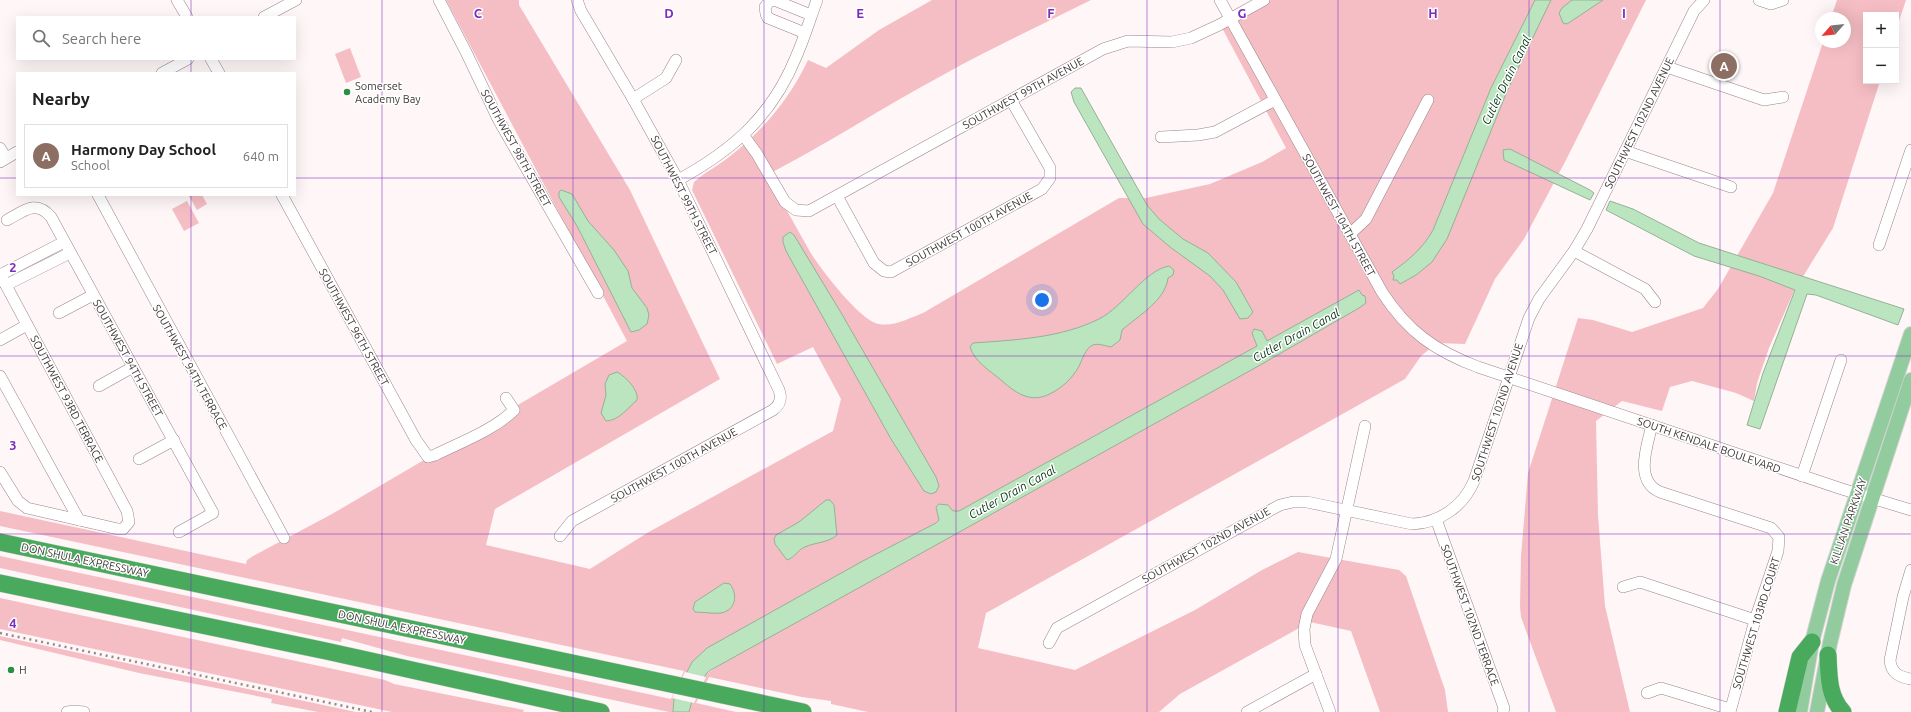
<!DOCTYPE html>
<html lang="en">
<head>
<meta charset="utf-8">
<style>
	:root { --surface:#fff; --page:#f6f6f6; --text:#222; --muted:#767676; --line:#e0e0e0; --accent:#2a8e43 }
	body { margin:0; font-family:Ubuntu,sans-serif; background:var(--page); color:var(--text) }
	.controls { position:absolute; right:12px; top:12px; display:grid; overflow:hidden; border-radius:0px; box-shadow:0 4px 16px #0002 }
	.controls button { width:36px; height:36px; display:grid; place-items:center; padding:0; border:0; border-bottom:1px solid var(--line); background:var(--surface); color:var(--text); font:20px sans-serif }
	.compass { position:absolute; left:1815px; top:12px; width:36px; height:36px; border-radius:50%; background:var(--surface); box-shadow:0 4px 16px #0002; rotate:243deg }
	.you { position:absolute; left:1042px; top:300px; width:14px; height:14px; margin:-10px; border:3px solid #fff; border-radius:50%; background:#1a73e8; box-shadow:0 0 0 6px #1a73e833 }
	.badge { display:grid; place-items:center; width:26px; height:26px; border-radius:50%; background:var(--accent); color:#fff; font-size:13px; font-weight:700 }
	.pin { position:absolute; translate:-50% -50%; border:2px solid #fff; box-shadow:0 1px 4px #0006 }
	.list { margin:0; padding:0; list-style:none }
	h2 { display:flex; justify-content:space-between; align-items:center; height:52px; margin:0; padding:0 16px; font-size:17px }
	h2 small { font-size:13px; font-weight:400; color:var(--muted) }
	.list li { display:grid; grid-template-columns:26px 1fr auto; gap:12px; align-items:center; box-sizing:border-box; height:64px; margin:0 8px 8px; padding:0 8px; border:1px solid var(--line); border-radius:0px }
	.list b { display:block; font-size:15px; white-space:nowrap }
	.list p { margin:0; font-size:13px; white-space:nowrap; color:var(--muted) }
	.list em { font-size:13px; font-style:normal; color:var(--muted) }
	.icon { flex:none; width:22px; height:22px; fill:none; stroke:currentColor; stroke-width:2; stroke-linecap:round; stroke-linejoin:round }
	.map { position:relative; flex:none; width:1911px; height:712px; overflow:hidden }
	.search { position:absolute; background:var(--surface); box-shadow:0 4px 16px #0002; left:16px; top:16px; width:280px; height:44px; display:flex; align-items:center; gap:10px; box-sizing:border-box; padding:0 14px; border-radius:0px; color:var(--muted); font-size:15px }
	.panel { position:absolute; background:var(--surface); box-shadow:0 4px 16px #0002; left:16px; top:72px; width:280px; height:124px; border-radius:0px }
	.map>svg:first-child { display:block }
	.green { fill:#f5bec4 }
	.water { fill:#bae5bf; stroke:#95b196 }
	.pier { fill:#fff6f7 }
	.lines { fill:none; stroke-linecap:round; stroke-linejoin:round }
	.minor-casing { stroke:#998688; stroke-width:12 }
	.major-casing { stroke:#d5d3d3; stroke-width:16 }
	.highway-casing { stroke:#d5d3d3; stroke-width:18 }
	.minor { stroke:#fff; stroke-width:11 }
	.major { stroke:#92cc9e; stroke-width:14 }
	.highway { stroke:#49aa5d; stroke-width:17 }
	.rail { stroke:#918889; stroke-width:2.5; stroke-dasharray:2 4; stroke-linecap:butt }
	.grid { fill:none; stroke:#7b2cbf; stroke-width:1; stroke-opacity:0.55 }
	.poi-dot { fill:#2a8e43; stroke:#fff; stroke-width:1.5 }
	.labels { text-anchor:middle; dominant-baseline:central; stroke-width:3; stroke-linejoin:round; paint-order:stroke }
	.poi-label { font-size:11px; fill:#3f3738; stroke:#fff; text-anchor:start }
	.street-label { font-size:11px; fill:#3f3738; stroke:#fff }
	.water-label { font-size:12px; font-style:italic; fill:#033411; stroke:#fff }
	.grid-label { font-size:13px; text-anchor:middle; font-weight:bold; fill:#7b2cbf; stroke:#fff; stroke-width:3; stroke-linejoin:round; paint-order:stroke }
</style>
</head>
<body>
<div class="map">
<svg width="1911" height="712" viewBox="0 0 1911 712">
	<rect width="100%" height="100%" fill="#fff6f7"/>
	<g class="green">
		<path d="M446 0H519V5L630 190 720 379 495 509 486 545 590 569 647 533 833 431 841 399 813 347 777 364 692 190 694 182C705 172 718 166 729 157 763 131 790 98 808 60L826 68 879 30 932 0H1091C1042 25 991 48 943 75 883 107 827 144 767 175 781 200 795 225 809 250 818 266 861 322 879 324 894 327 909 318 923 313L1119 198H1146L1210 184 1262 162 1286 148 1221 26 1266 0H1646L1566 160 1524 239 1495 279 1465 344 1437 343 1421 356 1405 379 986 613 978 648 1075 670 1195 610 1262 570 1298 552 1399 570 1406 576 1445 690 1448 712H1380L1351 631 1310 622 1180 694 1159 712H868L831 704V701L802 697 709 677 696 703 736 712H689L692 701 706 674 720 665 692 662 674 698 673 712H669L407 656 342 638 341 642 0 568V556L671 699 684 671 0 526V511L246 564 247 560 253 556 332 514 627 341Z"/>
		<path d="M1837 0H1906L1896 30V15H1866V81H1880L1833 228 1794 291 1769 348 1757 383 1754 401 1736 393 1692 381 1670 387 1662 411 1622 401 1596 421 1598 515 1605 606 1630 712H1556L1521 617 1520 607 1521 556 1528 473 1578 318 1593 320 1632 332 1703 308 1718 289 1773 193 1823 42H1845V18H1831Z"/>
		<path d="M350 48 361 77 346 83 335 54Z"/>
		<path d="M202 195 207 204 197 210 189 196Z"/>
		<path d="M187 201 199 223 184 231 172 209Z"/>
		<path d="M0 598 385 680 394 684 524 710 523 712H392L0 629Z"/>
		<path d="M0 636 356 712H318L271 703 272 699 139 673 0 640Z"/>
	</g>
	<g class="water">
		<path d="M1535 0H1551L1508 89 1447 239 1432 262 1416 275 1400 284 1397 280H1393L1394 276 1392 272C1409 260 1423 248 1433 230L1491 88Z"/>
		<path d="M1572 0H1603L1567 24 1563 23 1559 13 1562 8Z"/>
		<path d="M1075 88H1081L1147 205 1159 219 1183 239 1208 253 1236 282 1253 312 1248 318 1240 319 1223 290 1210 276 1170 247 1143 224 1074 102 1071 92Z"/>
		<path d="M1510 149 1590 190 1594 193 1590 200 1504 160 1503 150Z"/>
		<path d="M561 190 572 194 588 221 614 250 628 271 632 288 647 308 649 315 647 324 639 330 631 332 577 226 559 197V192Z"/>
		<path d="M1610 201 1633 209 1699 243 1904 309 1898 325 1816 295 1807 294 1760 429 1747 425 1763 373 1795 290 1759 276 1694 256 1606 210Z"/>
		<path d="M790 232 794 235 800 245 840 311 936 477 939 486 936 492 931 494 924 491 891 439 786 251 783 242V237Z"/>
		<path d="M1169 266 1174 270 1173 275 1168 278C1165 301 1139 315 1122 330L1120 340 1111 347C1106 346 1098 343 1093 345 1085 348 1082 361 1078 368 1072 378 1065 385 1055 391 1033 405 1018 395 1001 380 989 370 975 362 970 347L973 343C1015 340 1061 338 1099 319 1123 307 1145 270 1169 266Z"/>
		<path d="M1359 290 1362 295 1365 296 1366 303 1359 308 1262 364 709 671 706 674 692 701 689 712H673L674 698 692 662 707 648 861 562 936 523 939 520 936 507 939 504 948 505 953 511H959L1257 346 1252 333 1254 329 1262 331 1267 341Z"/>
		<path d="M617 372C626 377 639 390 637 400 628 408 618 421 606 421L601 413 606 395 605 384 609 375Z"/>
		<path d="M826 500H830L834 505 837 535C828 543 816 542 805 547 797 550 796 557 787 560L775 544 774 539 776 535 799 522Z"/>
		<path d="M724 583 730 584C738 595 736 610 721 613 713 614 703 612 695 612L693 609 695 602Z"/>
	</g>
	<path class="pier" d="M685 672 706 677 694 703 672 698Z"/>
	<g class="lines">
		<defs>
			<g id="minor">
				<path d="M177 0 187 17"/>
				<path d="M439 0 466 52 498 119 598 293"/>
				<path d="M1220 0 1382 292C1407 331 1435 351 1478 367L1842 489 1911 510"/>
				<path d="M1759 0 1771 4 1783 0"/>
				<path d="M264 17 296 0"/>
				<path d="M805 33 768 18 766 14 765 7 769 2 774 0 811 15"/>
				<path d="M211 59 219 73"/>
				<path d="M1667 67 1764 100 1783 97"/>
				<path d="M162 73 188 59"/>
				<path d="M633 99 666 78 676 60"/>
				<path d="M744 136 757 154 785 202 796 210 809 211 1103 49 1128 41 1172 42 1191 38 1219 25 1264 0"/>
				<path d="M1161 137 1198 135 1215 132 1275 100"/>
				<path d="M0 148 6 158"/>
				<path d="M1625 151 1731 187"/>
				<path d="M0 162 17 152"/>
				<path d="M678 180C733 150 772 116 796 57 804 39 810 19 817 0"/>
				<path d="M98 195 284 538"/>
				<path d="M282 195 416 440 428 457 435 455C461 442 494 430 514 410L506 398"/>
				<path d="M837 196 874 263 884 271 891 272 1042 189 1050 178V168L1011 100"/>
				<path d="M7 220C24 211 36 199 51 217L213 513 179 532"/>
				<path d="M1350 234 1366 219 1428 100"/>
				<path d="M1879 245 1911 150"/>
				<path d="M1574 251 1645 289 1655 302"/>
				<path d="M0 274 127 511 129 522 123 529H118L27 508 18 501 0 472"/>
				<path d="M0 275 64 242"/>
				<path d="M6 285 70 253"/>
				<path d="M59 313 93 295"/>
				<path d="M0 340 27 325"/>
				<path d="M0 376 79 520"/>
				<path d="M99 386 133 367"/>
				<path d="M1652 425C1647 446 1634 481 1660 492L1771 528 1779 537 1778 551 1755 620 1730 712"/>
				<path d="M139 459 174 440"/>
				<path d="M1802 476 1841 360"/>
				<path d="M1436 519 1504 708 1503 712"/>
				<path d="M560 536 572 521 773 410C780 405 782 398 779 390L678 180 633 99 581 11 577 0"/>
				<path d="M1911 570 1903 597 1890 660C1891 673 1899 677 1911 679"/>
				<path d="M1623 587 1640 582 1755 620"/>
				<path d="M1049 643 1057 628 1280 505 1293 502H1307L1412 524C1439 523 1463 507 1474 481L1529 318 1539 299 1574 251 1587 229 1694 11 1704 0"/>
				<path d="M1647 693 1661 688 1730 709"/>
				<path d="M67 712 74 711 84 712"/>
				<path d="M1247 712 1316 674"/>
				<path d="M1330 712 1305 645 1304 629 1307 614 1336 559 1365 426"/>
			</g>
			<g id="major">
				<path d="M1800 712 1812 642 1828 581 1911 334"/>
				<path d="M1817 712 1830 643 1844 585 1911 380"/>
			</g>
			<g id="highway">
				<path d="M0 542 803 712"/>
				<path d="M0 583 326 651 601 712"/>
				<path d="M1828 655C1829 675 1828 696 1843 712"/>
				<path d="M1787 712 1800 657 1812 642"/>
			</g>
		</defs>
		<use href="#minor" class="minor-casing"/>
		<use href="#major" class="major-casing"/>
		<use href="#highway" class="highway-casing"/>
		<use href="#minor" class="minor"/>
		<use href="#major" class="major"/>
		<use href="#highway" class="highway"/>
		<path class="rail" d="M0 633 372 712"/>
	</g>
	<path class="grid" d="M191 0V17M382 0V712M573 0V712M764 0V712M956 0V712M1147 0V712M1338 0V712M1529 0V712M1720 0V712M191 59V73M0 178H17M295 178H1911M191 195V712M0 356H1911M0 534H1911"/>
	<g class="poi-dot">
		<circle cx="347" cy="92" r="4"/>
		<circle cx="11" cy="670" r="4"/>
	</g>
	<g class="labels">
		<g class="poi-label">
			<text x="355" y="86">Somerset<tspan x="355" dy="13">Academy Bay</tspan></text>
			<text x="19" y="670">H</text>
		</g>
		<g class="street-label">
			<text transform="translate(1023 93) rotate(-29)">SOUTHWEST 99TH AVENUE</text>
			<text transform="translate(1639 123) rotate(-64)">SOUTHWEST 102ND AVENUE</text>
			<text transform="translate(516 148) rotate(61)">SOUTHWEST 98TH STREET</text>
			<text transform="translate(684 195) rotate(63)">SOUTHWEST 99TH STREET</text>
			<text transform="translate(1339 215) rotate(61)">SOUTHWEST 104TH STREET</text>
			<text transform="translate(969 229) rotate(-29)">SOUTHWEST 100TH AVENUE</text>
			<text transform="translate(354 327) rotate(61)">SOUTHWEST 96TH STREET</text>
			<text transform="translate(128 358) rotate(61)">SOUTHWEST 94TH STREET</text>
			<text transform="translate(190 367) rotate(61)">SOUTHWEST 94TH TERRACE</text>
			<text transform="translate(67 399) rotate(62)">SOUTHWEST 93RD TERRACE</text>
			<text transform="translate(1497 412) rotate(-72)">SOUTHWEST 102ND AVENUE</text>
			<text transform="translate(1709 445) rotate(19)">SOUTH KENDALE BOULEVARD</text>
			<text transform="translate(674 465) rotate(-29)">SOUTHWEST 100TH AVENUE</text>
			<text transform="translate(1848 521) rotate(-71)">KILLIAN PARKWAY</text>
			<text transform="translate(1206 545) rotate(-29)">SOUTHWEST 102ND AVENUE</text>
			<text transform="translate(85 560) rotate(12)">DON SHULA EXPRESSWAY</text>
			<text transform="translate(1470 615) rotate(70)">SOUTHWEST 102ND TERRACE</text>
			<text transform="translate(1756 623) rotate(-73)">SOUTHWEST 103RD COURT</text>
			<text transform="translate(402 627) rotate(12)">DON SHULA EXPRESSWAY</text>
		</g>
		<g class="water-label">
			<text transform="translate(1506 80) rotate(-64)">Cutler Drain Canal</text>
			<text transform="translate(1296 335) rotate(-29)">Cutler Drain Canal</text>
			<text transform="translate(1012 492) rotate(-29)">Cutler Drain Canal</text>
		</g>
	</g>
	<g class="grid-label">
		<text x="478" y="18">C</text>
		<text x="669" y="18">D</text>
		<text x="860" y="18">E</text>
		<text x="1051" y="18">F</text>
		<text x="1242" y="18">G</text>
		<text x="1433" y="18">H</text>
		<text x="1624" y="18">I</text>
		<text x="13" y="272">2</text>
		<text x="13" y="450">3</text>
		<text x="13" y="628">4</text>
	</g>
</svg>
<div class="controls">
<button>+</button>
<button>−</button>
</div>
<svg class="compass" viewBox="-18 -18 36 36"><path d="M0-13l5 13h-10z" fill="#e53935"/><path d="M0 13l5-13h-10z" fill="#767676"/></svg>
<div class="you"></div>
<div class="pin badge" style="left:1724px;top:66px;background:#8d6e63">A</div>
<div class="search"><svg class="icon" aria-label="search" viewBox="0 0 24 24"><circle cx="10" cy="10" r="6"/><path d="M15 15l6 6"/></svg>Search here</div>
<section class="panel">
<h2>Nearby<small></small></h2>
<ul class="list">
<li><span class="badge" style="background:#8d6e63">A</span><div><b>Harmony Day School</b><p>School</p></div><em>640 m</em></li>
</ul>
</section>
</div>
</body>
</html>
